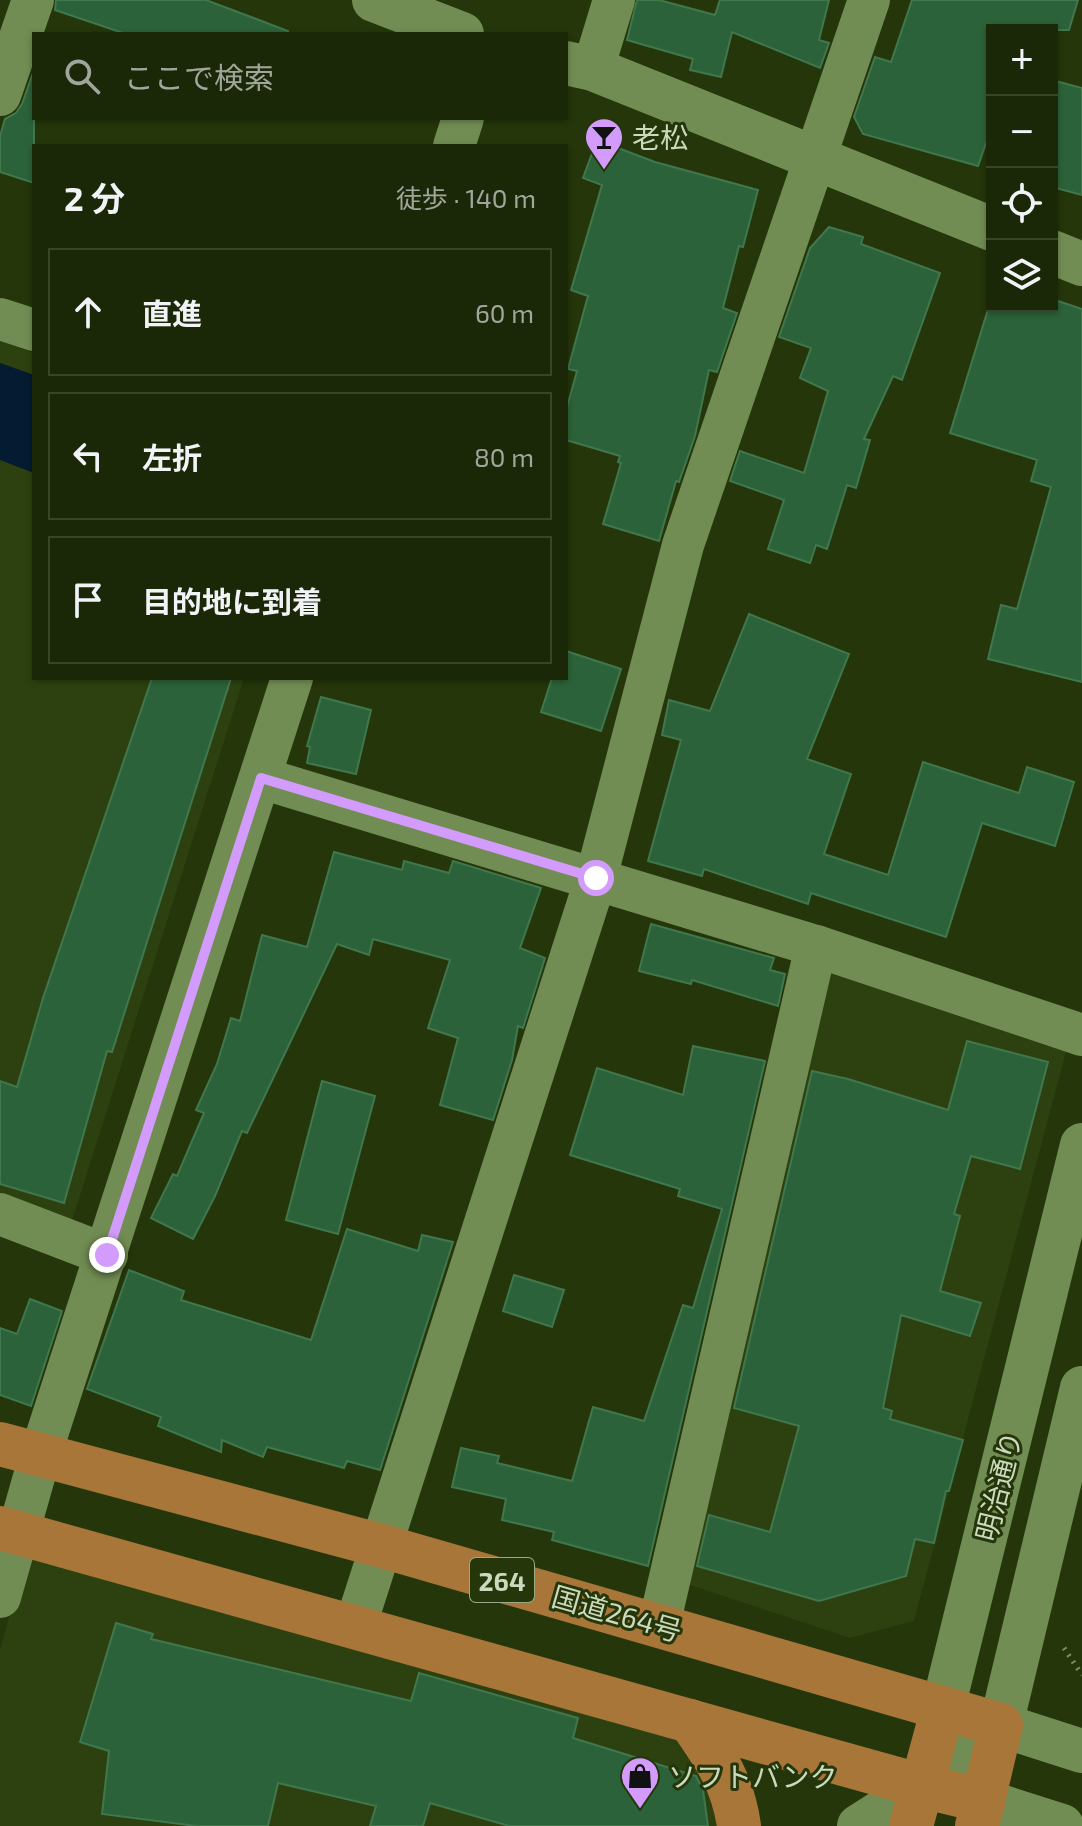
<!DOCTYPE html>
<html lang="ja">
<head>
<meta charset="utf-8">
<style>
	:root { --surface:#1b2808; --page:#283416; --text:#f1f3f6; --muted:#a0a69c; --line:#394429 }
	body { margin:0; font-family:"Exo 2","Noto Sans JP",sans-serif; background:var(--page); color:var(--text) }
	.controls { position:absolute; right:24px; top:24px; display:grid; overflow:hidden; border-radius:0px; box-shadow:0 2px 6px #0004 }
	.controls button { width:72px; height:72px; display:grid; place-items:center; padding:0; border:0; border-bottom:2px solid var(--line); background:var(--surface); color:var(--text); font:40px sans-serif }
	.stop { position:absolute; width:24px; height:24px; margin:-18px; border:6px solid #d39cfc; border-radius:50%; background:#fff }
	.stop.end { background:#d39cfc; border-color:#fff; box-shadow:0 2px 8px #0008 }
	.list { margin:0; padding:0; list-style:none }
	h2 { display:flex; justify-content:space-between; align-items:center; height:104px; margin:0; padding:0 32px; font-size:34px }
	h2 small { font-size:26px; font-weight:400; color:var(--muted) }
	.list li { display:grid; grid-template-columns:52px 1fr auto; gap:24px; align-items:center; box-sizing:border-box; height:128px; margin:0 16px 16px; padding:0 16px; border:2px solid var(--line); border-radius:0px }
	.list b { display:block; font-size:30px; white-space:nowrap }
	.list em { font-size:26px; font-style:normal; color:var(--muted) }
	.icon { flex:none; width:44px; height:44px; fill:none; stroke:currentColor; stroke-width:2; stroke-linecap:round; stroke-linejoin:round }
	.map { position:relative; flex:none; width:1082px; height:1826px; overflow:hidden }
	.search { position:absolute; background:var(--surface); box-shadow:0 2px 6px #0004; left:32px; top:32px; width:536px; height:88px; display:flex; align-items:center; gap:20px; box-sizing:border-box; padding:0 28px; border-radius:0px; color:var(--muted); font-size:30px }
	.panel { position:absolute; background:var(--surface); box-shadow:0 2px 6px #0004; left:32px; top:144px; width:536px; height:536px; border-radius:0px }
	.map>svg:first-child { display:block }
	.built { fill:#2c410f }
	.water { fill:#041b31 }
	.building { fill:#2c6239; stroke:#41774d; stroke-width:2 }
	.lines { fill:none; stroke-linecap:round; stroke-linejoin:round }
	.path { stroke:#7b8b67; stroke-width:5; stroke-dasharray:2 6; stroke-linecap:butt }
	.street { stroke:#718d53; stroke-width:42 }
	.secondary { stroke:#718d53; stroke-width:44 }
	.highway { stroke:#a87639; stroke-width:44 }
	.route { stroke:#d39cfc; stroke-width:10 }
	.labels { text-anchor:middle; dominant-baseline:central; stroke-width:6; stroke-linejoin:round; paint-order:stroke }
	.shield { fill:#24360a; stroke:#99a987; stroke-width:2 }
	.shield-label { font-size:26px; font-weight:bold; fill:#cbdabc }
	.poi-label { font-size:28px; fill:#cbdabc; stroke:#24360a; text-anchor:start }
	.street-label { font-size:28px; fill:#cbdabc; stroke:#24360a }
</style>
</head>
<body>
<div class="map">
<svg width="1082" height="1826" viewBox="0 0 1082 1826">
	<rect width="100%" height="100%" fill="#24360a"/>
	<g class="built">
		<path d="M0 341 34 353V678H244L70 1227 0 1199Z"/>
		<path d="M831 971 1066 1052 914 1621 850 1638 681 1582Z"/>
		<path d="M26 1557 687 1738 719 1813 717 1826H0V1649Z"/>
	</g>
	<path class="water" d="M0 363 34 375V473L0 460Z"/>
	<g class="building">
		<path d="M56 0H206L288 31 287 34H126L55 10Z"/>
		<path d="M637 0H659L715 15 720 0H829L819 40 829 43 820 68 732 32 721 77 690 70 693 59 627 40Z"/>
		<path d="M912 0H1078L1069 30H992V126L978 166 863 134 854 117 875 57 891 62Z"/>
		<path d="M34 70V183L0 172V136L5 119 16 113 22 104Z"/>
		<path d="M1052 80 1082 88V195L1052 187Z"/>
		<path d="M597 140 655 162 758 190 743 247 739 246 723 308 737 313 717 372 709 370 695 436 679 482 676 481 659 541 603 524 621 463 618 462 620 456 566 440V411L577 371 568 369 588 296 571 290 602 185 583 178Z"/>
		<path d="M829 227 863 237 861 244 940 273 902 380 893 376 864 439 870 440 856 488 847 485 827 549 816 545 810 563 768 549 784 500 730 481 740 451 804 473 828 391 800 378 811 348 779 337 810 248Z"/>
		<path d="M1052 299 1082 309V682L988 659 1001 605 1017 609 1051 487 1031 481 1037 460 950 433 989 306H1052Z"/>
		<path d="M749 614 849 654 807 759 851 774 824 854 888 875 923 762 1019 793 1027 767 1074 782 1055 846 982 823 946 937 811 893 808 904 704 869 702 876 648 861 681 740 662 735 669 700 710 711Z"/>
		<path d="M566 651 621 669 601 731 541 712 552 678H566Z"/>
		<path d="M152 678H231L112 1052 107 1051 64 1203 0 1184V1081L17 1087 43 998Z"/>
		<path d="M321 697 371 710 356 774 307 763 310 747 307 746Z"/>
		<path d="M334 852 402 870 404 861 449 873 453 861 541 888 520 948 545 958 523 1028 518 1026 512 1060 493 1120 440 1105 458 1038 428 1028 450 960 373 939 369 955 337 944 247 1133 242 1131 215 1196 193 1239 151 1218 173 1174 177 1176 204 1113 196 1110 217 1064 231 1018 240 1021 262 935 307 947Z"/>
		<path d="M651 924 774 958 770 970 785 974 778 1006 692 980 691 984 639 971Z"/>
		<path d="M967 1041 1048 1062 1020 1169 971 1156 954 1214 960 1216 940 1291 981 1303 970 1336 901 1315 883 1408 892 1411 890 1419 963 1440 949 1491H946L934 1543 915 1539 906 1576 819 1601 697 1566 709 1515 770 1532 799 1426 734 1408 812 1071 848 1079 948 1110Z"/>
		<path d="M693 1046 765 1061 648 1566 552 1540 554 1532 502 1520 506 1499 452 1487 461 1448 499 1456 497 1463 572 1481 593 1407 644 1421 683 1305 693 1308 722 1209 678 1196 680 1189 570 1155 597 1068 683 1095Z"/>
		<path d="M322 1081 375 1096 338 1234 286 1220Z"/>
		<path d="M347 1229 418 1251 422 1235 453 1242 380 1470 347 1461 344 1468 267 1447 263 1457 222 1440 221 1452 158 1426 161 1417 87 1389 129 1270 184 1291 181 1300 311 1340Z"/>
		<path d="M514 1275 564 1290 552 1327 503 1311Z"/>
		<path d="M30 1299 62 1311 31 1406 0 1395V1328L17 1334Z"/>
		<path d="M116 1623 153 1634 151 1639 411 1701 419 1673 578 1718 573 1738 696 1776 703 1790 708 1826H509L430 1803 423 1826H370L376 1806 278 1783 268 1826H196L102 1814 109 1751 80 1742Z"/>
	</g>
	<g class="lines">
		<path class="path" d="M1064 1648 1082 1675"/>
		<g class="street">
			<path d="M593 69 614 0"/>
			<path d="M0 95 33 0"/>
			<path d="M454 146 463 118"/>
			<path d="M0 319 34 330"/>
			<path d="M261 778 816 946 1082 1035"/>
			<path d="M0 1214 107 1255"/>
			<path d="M0 1597 40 1456 292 678"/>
			<path d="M659 1625 816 946"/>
			<path d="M355 1627 596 878 683 545 869 0"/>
		</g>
		<g class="secondary">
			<path d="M374 0 462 34"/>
			<path d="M566 63 593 69 992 229"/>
			<path d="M1052 252 1082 264"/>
			<path d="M943 1708 1082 1145"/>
			<path d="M1001 1725 1082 1388"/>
			<path d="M1001 1725 1082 1751"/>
			<path d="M984 1801 1062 1826"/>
			<path d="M859 1826 922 1786 1001 1725"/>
		</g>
		<g class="highway">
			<path d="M0 1444 382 1546 1001 1725 977 1826"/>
			<path d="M0 1528 922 1786 984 1801"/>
			<path d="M690 1721C715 1757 733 1782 739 1826"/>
			<path d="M911 1826 943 1708"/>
		</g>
	</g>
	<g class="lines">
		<path class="route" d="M107 1255 261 778 596 878"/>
	</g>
	<defs>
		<symbol id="bar-pin" viewBox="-11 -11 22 30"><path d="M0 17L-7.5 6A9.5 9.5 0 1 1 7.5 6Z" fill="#d39cfc" stroke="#24360a"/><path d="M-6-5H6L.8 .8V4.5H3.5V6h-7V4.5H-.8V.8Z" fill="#111"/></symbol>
		<symbol id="shop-pin" viewBox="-11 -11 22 30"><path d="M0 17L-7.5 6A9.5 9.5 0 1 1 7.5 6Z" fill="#d39cfc" stroke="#24360a"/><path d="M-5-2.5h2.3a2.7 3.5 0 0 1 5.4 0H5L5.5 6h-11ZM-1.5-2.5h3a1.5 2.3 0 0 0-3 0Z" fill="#111"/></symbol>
	</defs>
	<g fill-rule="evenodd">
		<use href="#bar-pin" x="582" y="115" width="44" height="60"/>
		<use href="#shop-pin" x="618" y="1754" width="44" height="60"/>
	</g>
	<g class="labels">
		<rect class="shield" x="470" y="1558" width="64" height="44" rx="6"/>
		<g class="shield-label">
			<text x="502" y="1580">264</text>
		</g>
		<g class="poi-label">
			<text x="632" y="137">老松</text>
			<text x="668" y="1776">ソフトバンク</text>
		</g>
		<g class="street-label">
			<text transform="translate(998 1486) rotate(-76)">明治通り</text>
			<text transform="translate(617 1613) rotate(16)">国道264号</text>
		</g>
	</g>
</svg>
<div class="controls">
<button>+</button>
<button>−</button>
<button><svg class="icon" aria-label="locate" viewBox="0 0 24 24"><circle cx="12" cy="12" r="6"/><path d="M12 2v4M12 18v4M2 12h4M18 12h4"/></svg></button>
<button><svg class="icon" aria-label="layers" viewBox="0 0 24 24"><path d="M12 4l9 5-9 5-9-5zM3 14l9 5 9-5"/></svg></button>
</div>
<div class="stop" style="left:596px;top:878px"></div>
<div class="stop end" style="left:107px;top:1255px"></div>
<div class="search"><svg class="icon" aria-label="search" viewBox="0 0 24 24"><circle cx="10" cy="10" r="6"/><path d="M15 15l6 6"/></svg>ここで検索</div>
<section class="panel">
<h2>2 分<small>徒歩 · 140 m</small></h2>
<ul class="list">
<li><svg class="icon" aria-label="ahead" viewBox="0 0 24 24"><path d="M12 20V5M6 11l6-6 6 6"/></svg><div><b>直進</b></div><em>60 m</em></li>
<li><svg class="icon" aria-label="left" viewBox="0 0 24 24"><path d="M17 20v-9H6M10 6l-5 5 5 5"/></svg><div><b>左折</b></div><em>80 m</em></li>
<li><svg class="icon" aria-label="arrive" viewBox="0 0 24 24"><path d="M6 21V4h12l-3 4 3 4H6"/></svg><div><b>目的地に到着</b></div></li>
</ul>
</section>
</div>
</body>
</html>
